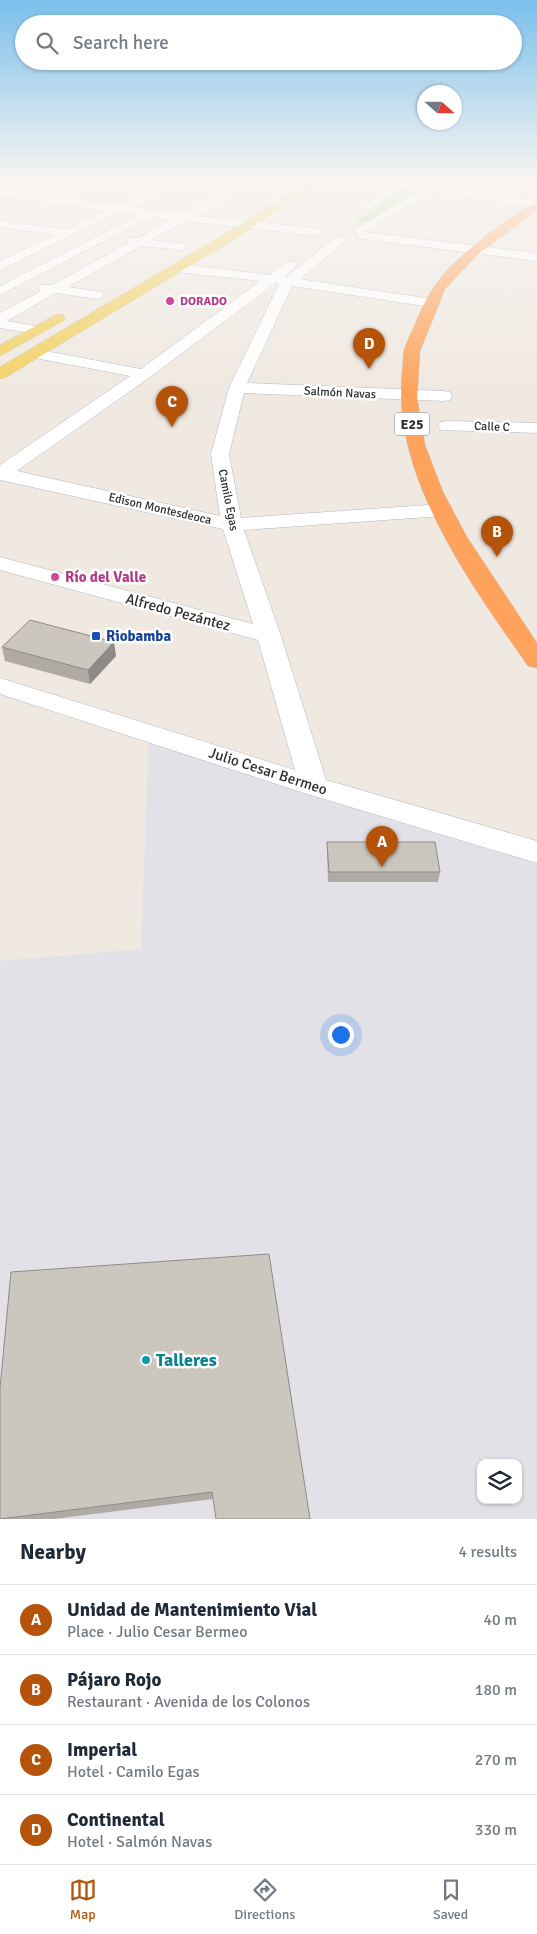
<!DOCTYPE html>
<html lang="en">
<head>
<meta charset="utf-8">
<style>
	:root { --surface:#fff; --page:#f6f6f7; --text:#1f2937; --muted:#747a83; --line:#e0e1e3; --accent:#b45309 }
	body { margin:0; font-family:Signika,sans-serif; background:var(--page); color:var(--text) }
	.controls { position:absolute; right:15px; bottom:15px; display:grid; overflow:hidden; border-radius:10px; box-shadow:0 1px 4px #0004 }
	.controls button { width:45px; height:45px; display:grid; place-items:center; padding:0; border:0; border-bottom:1px solid var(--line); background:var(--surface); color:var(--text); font:25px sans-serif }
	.compass { position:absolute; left:417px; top:85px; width:45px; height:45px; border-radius:50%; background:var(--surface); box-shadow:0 1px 4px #0004; rotate:111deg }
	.you { position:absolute; left:340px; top:1034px; width:18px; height:18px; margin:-12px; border:4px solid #fff; border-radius:50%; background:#1a73e8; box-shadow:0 0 0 8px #1a73e833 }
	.badge { display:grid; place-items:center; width:32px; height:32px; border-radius:50%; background:var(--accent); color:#fff; font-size:16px; font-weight:700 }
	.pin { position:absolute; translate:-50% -41px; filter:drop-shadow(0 1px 2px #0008) }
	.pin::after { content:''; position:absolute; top:26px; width:18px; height:15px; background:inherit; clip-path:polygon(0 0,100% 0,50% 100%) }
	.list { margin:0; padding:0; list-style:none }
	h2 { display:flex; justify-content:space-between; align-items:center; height:65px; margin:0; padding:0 20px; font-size:21px }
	h2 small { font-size:16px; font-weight:400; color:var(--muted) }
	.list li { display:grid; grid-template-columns:32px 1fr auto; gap:15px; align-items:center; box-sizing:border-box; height:70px; padding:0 20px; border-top:1px solid var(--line) }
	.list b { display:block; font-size:19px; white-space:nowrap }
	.list p { margin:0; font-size:16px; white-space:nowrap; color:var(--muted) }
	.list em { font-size:16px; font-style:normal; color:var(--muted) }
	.icon { flex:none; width:28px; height:28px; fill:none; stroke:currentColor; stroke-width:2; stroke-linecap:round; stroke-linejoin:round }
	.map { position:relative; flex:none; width:537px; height:1519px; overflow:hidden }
	.search { position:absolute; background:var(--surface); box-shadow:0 1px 4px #0004; left:15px; right:15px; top:15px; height:55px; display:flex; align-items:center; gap:12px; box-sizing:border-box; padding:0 18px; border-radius:28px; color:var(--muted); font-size:19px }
	.sheet { height:345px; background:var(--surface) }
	nav { display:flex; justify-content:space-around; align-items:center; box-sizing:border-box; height:70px; border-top:1px solid var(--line); background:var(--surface); font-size:14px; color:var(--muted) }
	nav a { display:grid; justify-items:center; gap:2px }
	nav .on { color:var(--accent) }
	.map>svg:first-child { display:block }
	.industrial { fill:#e3e1e8; fill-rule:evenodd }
	.green { fill:#b6e59e }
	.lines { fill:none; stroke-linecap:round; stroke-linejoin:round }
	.minor-casing { stroke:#b4b7c1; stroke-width:1 }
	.major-casing { stroke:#c9c9c9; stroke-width:1 }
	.highway-casing { stroke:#c9c9c9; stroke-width:1 }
	.minor { fill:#fff; fill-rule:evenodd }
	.major { fill:#f2d163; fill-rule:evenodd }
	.highway { fill:#ffa35c; fill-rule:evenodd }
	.wall { fill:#afaba4 }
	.shaded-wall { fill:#8e8b86 }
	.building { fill:#cbc7bf; stroke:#8e8b86 }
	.hotel-dot { fill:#d1479c; stroke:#fff; stroke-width:2 }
	.transit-dot { fill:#1a4fb4; stroke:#fff; stroke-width:2 }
	.culture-dot { fill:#0f9aa8; stroke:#fff; stroke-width:2 }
	.labels { text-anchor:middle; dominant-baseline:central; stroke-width:5; stroke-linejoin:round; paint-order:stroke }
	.far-hotel-label { font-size:12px; font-weight:bold; fill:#b23c85; stroke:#fff; text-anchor:start }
	.far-street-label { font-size:12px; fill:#2e2e2e; stroke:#fff }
	.shield { fill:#fff; stroke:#6d6d6d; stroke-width:1 }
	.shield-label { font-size:14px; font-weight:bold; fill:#2e2e2e }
	.hotel-label { font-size:15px; font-weight:bold; fill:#b23c85; stroke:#fff; text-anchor:start }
	.street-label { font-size:15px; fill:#2e2e2e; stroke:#fff }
	.transit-label { font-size:15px; font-weight:bold; fill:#164399; stroke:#fff; text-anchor:start }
	.near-culture-label { font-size:18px; font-weight:bold; fill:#0d838f; stroke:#fff; text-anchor:start }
</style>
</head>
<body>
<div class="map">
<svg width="537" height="1519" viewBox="0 0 537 1519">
	<rect width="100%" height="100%" fill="#efe9e1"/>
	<path class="industrial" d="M149 733 537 857V1519H0V961L141 949ZM481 1463H518V1500H481Z"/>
	<path class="green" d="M416 178H444L365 223 354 222Z"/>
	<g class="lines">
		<defs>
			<g id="minor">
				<path d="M55 178H68L33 194 117 205 174 178H193L238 183 248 178H260L251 185 277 188 282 191 277 194 241 190 195 216 317 228 323 232 317 236 185 221 152 240 184 244 186 247 184 250 141 246 68 287 102 292 104 295 102 298 97 299 56 293 7 321 42 327 44 330 42 333 37 334 0 328V313L41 291 39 288 41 285H52L128 243 127 241 129 238H138L171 220 151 217 0 295V286L138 215 120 212 0 270V261L55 235 0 227V221L67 229 106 211 0 196V190L19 192ZM181 182 229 188 181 214 152 209 130 207Z"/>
				<path d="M316 178 393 185 403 178H414L400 190 370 209 364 206 366 204 385 190 319 183 314 180Z"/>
				<path d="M444 178H456L442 187 537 201V207L433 192 364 232 537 253V261L362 239 358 238 357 233 352 230Z"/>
				<path d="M339 236 343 237 345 240 343 243 300 279 431 299 438 303 431 307 292 286 247 383 444 391 450 392 452 396 450 400 444 401 244 393 229 454 241 518 442 504 449 506 452 510 449 514 442 516 244 530 281 636 326 780 537 841V863L304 793 0 694V678L295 770 258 640 0 570V557L253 624 223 529 0 480V465L130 376 30 357 27 354 30 351 35 349 141 369 260 281 177 272 171 268 172 265 177 264 270 275 286 262H296L297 265 284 277H287L335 237ZM275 283 279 284 229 388 211 454 220 516 17 471 150 377Z"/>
				<path d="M447 421 537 423V433L441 430 438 426 441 422Z"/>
			</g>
			<g id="major">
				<path d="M315 178H327L231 241 6 377 0 379V367L223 235Z"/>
				<path d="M58 314 63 315 65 318 63 321 0 356V345Z"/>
			</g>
			<path id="highway" d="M537 203V211L478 254 445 289 420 351 417 398 425 445 443 492 467 537 537 643V668L528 666C471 584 392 478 402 373 403 366 403 357 404 350 407 341 412 331 416 322 427 295 440 274 463 255 476 243 522 206 537 203Z"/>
		</defs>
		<use href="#minor" class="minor-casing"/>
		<use href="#major" class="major-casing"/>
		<use href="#highway" class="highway-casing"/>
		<use href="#minor" class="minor"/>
		<use href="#major" class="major"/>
		<use href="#highway" class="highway"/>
	</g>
	<g class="wall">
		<path d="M2 647 116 656 90 684 5 661Z"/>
		<path d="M327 842 440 872 438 882H328L327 852Z"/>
		<path d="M269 1254 213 1499 54 1519H0Z"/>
	</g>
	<path class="shaded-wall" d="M114 642 116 656 90 684 88 670Z"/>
	<g class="building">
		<path d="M30 620 114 642 88 670 2 647Z"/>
		<path d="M327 842H435L440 872H329Z"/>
		<path d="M269 1254 310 1519H216L212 1492 0 1519V1388L11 1272Z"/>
	</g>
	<linearGradient id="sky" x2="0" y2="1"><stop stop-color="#7abfeb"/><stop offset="0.46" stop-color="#f8f5f2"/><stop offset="1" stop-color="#f8f5f2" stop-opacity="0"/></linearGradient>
	<rect width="537" height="390" fill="url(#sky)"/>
	<g class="hotel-dot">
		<circle cx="170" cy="301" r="5"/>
		<circle cx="55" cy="577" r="5"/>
	</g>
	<rect class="transit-dot" x="91" y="631" width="10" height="10" rx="2.5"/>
	<circle class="culture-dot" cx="146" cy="1360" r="5"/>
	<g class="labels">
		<g class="far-hotel-label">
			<text x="180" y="301">DORADO</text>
		</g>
		<g class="far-street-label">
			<text transform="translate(340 393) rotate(3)">Salmón Navas</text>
			<text transform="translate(492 427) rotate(2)">Calle C</text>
			<text transform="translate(228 500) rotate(79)">Camilo Egas</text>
			<text transform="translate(160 509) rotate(13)">Edison Montesdeoca</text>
		</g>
		<rect class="shield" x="394.5" y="412.5" width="35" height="23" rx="4"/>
		<g class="shield-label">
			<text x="412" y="424">E25</text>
		</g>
		<g class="hotel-label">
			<text x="65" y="577">Río del Valle</text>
		</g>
		<g class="street-label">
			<text transform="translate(178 612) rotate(15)">Alfredo Pezántez</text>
			<text transform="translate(268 771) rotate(18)">Julio Cesar Bermeo</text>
		</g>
		<g class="transit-label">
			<text x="106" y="636">Riobamba</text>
		</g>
		<g class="near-culture-label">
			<text x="156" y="1360">Talleres</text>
		</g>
	</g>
</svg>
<div class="controls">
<button><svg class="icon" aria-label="layers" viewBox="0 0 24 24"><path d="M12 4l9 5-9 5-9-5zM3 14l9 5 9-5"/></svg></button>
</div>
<svg class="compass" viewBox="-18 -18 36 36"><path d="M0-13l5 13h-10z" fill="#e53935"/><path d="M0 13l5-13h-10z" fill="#747a83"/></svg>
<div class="you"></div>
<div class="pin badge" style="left:382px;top:867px">A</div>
<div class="pin badge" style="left:497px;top:557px">B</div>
<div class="pin badge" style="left:172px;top:427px">C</div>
<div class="pin badge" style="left:369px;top:369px">D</div>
<div class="search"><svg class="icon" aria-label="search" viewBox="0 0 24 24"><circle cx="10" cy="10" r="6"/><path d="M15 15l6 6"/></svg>Search here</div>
</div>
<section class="sheet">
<h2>Nearby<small>4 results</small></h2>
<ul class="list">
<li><span class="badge">A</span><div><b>Unidad de Mantenimiento Vial</b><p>Place · Julio Cesar Bermeo</p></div><em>40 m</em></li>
<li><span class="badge">B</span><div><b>Pájaro Rojo</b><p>Restaurant · Avenida de los Colonos</p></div><em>180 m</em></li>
<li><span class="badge">C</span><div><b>Imperial</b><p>Hotel · Camilo Egas</p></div><em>270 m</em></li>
<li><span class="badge">D</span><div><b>Continental</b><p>Hotel · Salmón Navas</p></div><em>330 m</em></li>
</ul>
</section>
<nav>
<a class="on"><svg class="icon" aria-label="map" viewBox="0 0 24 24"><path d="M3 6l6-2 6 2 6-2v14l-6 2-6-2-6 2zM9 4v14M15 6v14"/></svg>Map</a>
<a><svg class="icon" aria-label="directions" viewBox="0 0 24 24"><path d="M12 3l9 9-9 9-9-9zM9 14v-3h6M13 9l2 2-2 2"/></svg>Directions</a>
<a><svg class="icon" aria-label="saved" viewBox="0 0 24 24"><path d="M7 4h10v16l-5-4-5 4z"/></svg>Saved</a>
</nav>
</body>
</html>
